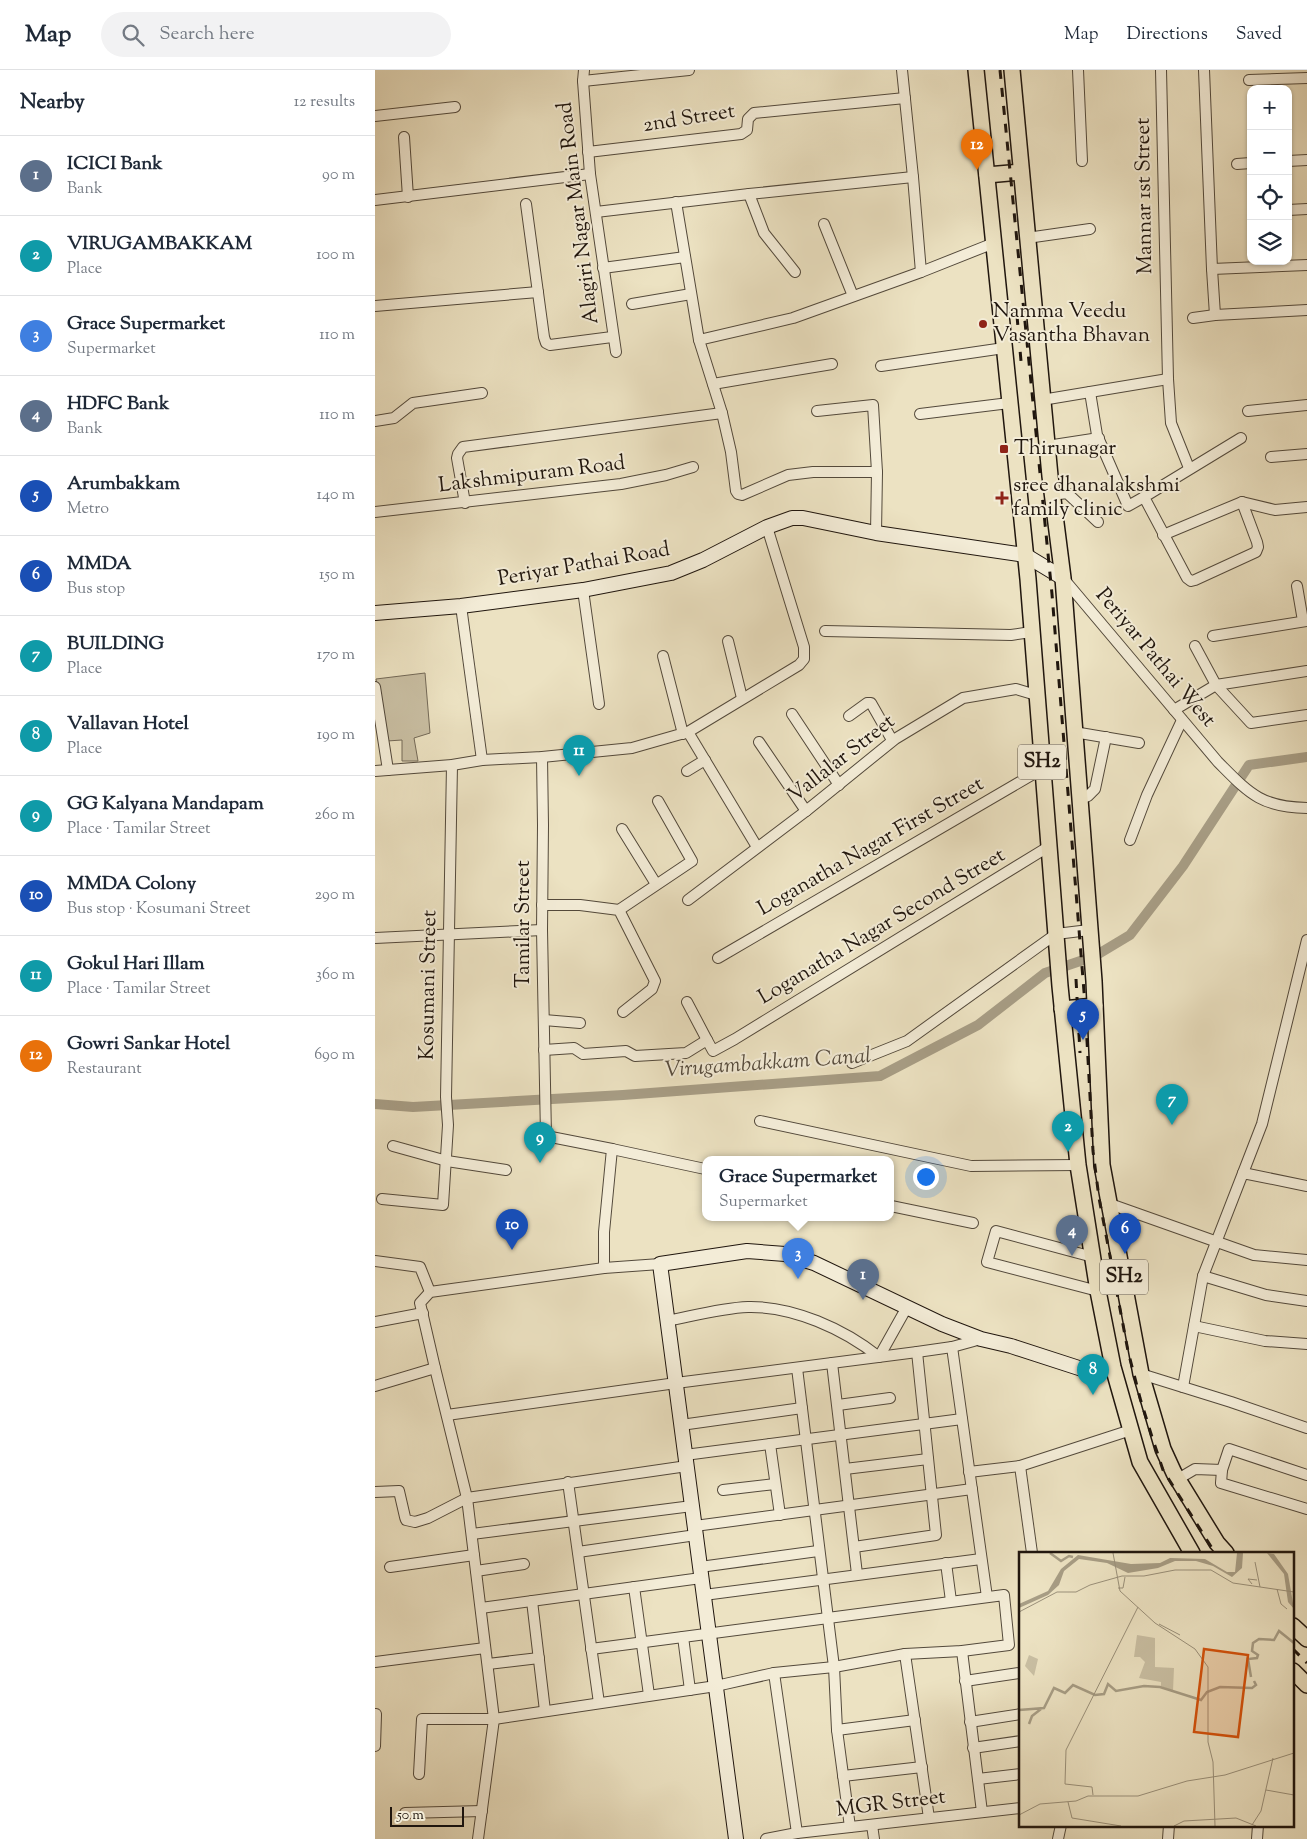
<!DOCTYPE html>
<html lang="en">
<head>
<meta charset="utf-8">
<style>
	:root { --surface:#fff; --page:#f2f2f3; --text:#1f2937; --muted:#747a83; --line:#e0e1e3; --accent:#1a73e8 }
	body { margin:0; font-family:"Sorts Mill Goudy",serif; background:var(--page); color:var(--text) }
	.controls { position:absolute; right:15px; top:15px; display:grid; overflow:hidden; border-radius:10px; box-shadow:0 1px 4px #0004 }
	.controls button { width:45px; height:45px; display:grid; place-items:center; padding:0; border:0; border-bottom:1px solid var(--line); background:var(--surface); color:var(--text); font:25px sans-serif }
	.scale { position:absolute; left:15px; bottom:12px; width:74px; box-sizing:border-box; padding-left:5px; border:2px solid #20160e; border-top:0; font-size:14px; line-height:18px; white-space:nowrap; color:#20160e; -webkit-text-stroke:4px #f3ecd7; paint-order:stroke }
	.you { position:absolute; left:550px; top:1106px; width:18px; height:18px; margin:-12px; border:4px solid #fff; border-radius:50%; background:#1a73e8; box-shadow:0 0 0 8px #1a73e833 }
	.badge { display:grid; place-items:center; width:32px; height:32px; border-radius:50%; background:var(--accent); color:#fff; font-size:16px; font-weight:700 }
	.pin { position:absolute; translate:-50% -41px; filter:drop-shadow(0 1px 2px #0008) }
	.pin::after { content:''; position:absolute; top:26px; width:18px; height:15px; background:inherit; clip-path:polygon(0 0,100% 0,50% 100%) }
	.popup { position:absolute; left:327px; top:1086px; width:192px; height:65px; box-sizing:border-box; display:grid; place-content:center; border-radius:10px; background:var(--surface); filter:drop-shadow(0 1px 4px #0005); font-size:16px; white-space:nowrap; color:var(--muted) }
	.popup b { font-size:19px; color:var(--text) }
	.popup::after { content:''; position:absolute; left:50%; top:100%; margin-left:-10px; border:10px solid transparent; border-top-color:var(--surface) }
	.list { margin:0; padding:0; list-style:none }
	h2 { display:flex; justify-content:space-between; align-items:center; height:65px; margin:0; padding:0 20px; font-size:21px }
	h2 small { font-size:16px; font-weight:400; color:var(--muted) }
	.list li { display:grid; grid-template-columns:32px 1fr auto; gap:15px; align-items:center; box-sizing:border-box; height:80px; padding:0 20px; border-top:1px solid var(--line) }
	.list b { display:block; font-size:19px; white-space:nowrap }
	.list p { margin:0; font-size:16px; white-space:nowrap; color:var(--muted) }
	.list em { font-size:16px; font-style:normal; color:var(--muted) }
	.icon { flex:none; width:28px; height:28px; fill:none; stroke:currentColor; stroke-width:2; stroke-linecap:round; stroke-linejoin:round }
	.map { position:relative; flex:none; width:932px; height:1769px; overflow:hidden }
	header { display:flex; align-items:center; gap:30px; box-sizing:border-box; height:70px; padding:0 25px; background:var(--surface); border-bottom:1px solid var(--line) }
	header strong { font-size:24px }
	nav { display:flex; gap:28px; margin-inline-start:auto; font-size:18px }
	.search { width:350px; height:45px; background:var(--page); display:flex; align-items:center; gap:12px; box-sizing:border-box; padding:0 18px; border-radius:28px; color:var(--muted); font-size:19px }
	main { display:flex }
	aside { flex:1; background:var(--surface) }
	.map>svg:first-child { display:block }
	.green { fill:#c9bfa3; stroke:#746a58 }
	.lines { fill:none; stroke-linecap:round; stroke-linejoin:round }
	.canal { stroke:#a79d85; stroke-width:10 }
	.street-casing { stroke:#53493b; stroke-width:12 }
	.secondary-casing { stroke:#20160e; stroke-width:16 }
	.primary-casing { stroke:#20160e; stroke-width:18 }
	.street { stroke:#f3ecd7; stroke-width:10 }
	.secondary { stroke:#f3ecd7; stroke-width:14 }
	.primary { stroke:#ece2c2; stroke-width:15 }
	.rail { stroke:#20160e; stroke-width:3; stroke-dasharray:9 9; stroke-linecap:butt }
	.poi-dot { fill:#8f2418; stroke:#f3ecd7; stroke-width:2 }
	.labels { text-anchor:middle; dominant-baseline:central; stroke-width:4; stroke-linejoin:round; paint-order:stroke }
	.shield { fill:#f3ecd7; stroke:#5f564a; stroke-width:1 }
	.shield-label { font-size:20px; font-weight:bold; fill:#20160e }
	.street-label { font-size:21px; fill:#20160e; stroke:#f3ecd7 }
	.poi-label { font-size:21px; fill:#20160e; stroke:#f3ecd7; text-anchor:start }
	.water-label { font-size:22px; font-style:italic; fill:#564c3e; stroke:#f3ecd7 }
	.inset-river { fill:none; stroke:#a79d85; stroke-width:2.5 }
	.inset-road { fill:none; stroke:#9a907a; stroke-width:1 }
	.view { fill:#d4520c; fill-opacity:0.15; stroke:#d4520c; stroke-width:2.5 }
	.inset-edge { fill:none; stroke:#20160e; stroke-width:2.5 }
</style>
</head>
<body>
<header>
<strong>Map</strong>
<div class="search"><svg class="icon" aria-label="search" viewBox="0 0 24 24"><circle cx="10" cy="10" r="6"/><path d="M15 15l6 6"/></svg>Search here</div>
<nav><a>Map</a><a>Directions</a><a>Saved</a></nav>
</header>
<main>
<aside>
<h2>Nearby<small>12 results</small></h2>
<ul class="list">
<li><span class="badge" style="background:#5c6f8a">1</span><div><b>ICICI Bank</b><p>Bank</p></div><em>90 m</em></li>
<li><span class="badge" style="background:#0f9aa8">2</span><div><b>VIRUGAMBAKKAM</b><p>Place</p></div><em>100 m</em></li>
<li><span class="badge" style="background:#3f7fe0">3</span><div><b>Grace Supermarket</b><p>Supermarket</p></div><em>110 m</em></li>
<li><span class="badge" style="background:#5c6f8a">4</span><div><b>HDFC Bank</b><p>Bank</p></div><em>110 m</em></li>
<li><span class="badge" style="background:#1a4fb4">5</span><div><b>Arumbakkam</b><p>Metro</p></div><em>140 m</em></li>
<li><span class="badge" style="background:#1a4fb4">6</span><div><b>MMDA</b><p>Bus stop</p></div><em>150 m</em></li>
<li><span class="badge" style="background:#0f9aa8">7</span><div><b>BUILDING</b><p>Place</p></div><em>170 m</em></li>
<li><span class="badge" style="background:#0f9aa8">8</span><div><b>Vallavan Hotel</b><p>Place</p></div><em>190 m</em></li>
<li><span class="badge" style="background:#0f9aa8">9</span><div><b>GG Kalyana Mandapam</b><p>Place · Tamilar Street</p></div><em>260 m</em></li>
<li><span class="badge" style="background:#1a4fb4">10</span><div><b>MMDA Colony</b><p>Bus stop · Kosumani Street</p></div><em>290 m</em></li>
<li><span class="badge" style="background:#0f9aa8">11</span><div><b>Gokul Hari Illam</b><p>Place · Tamilar Street</p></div><em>360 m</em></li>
<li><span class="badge" style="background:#e8710a">12</span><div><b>Gowri Sankar Hotel</b><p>Restaurant</p></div><em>690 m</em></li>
</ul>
</aside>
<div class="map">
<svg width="932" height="1769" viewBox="0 0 932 1769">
	<rect width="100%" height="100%" fill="#ece2c2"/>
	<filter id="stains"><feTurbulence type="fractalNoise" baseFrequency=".004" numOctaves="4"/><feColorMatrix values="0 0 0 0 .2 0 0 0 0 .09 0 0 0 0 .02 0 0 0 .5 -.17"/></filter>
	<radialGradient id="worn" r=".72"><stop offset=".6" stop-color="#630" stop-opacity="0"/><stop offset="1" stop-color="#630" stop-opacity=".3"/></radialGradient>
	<path class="green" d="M50 603 55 663 39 668 43 691H27V670L12 671 1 609Z"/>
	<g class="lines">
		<path class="canal" d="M0 1034 38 1037 248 1025 505 1006 603 955 670 903 720 886 755 865 808 796 874 695 932 687"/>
		<defs>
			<g id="street">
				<path d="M209 0 208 11 215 104 241 282"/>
				<path d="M527 0 538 107 546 202"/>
				<path d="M703 0 707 91"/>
				<path d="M786 0 793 309 796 353 814 398"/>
				<path d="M829 0 837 199 840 245"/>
				<path d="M874 10 932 8"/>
				<path d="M208 11 314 0"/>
				<path d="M0 46 80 37"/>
				<path d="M29 67 33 127"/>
				<path d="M213 82 366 64 372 60 373 49 379 43 530 28"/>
				<path d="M913 91 932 90"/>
				<path d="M862 94 876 93"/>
				<path d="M374 124 389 163 420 202"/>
				<path d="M0 130 215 104"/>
				<path d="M301 132 324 270 418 248 546 202 619 173"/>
				<path d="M151 134 169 267 171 273 175 275 237 267"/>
				<path d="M913 140 932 139"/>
				<path d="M221 142 374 124 538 107"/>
				<path d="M449 154 478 226"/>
				<path d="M652 168 715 159"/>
				<path d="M228 198 310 187"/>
				<path d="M837 199 932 195"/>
				<path d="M257 234 316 224"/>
				<path d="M0 236 163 222"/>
				<path d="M818 248 840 245 932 240"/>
				<path d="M324 270 347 343 356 382 361 421 363 424 367 425 413 405 438 402H502L501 463"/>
				<path d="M506 296 629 278"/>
				<path d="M338 314 457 294"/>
				<path d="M715 322 722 365 753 436 769 427"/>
				<path d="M667 330 793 309"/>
				<path d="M442 341 498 335 502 402"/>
				<path d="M873 341 932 335"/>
				<path d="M545 344 634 333"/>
				<path d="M0 351 19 348 38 333 107 323"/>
				<path d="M866 368 769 427 812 508 816 511 820 510 881 482 883 477 882 472 867 432"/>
				<path d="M672 376 724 368"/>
				<path d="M896 387 932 384"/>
				<path d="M677 425 692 423 723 452"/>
				<path d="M90 433 82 388 83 384 88 377 347 343"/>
				<path d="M0 442 246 414 291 405 318 397"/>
				<path d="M788 465 867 432 900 440 932 437"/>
				<path d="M688 508 843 692C874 723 885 737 932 738"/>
				<path d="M922 516 928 551"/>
				<path d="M208 520 224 634"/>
				<path d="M86 536 107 690"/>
				<path d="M450 561 636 565 656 562"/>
				<path d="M838 566 932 551"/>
				<path d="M353 571 367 628"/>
				<path d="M820 576 841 615 876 653 932 645"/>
				<path d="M288 586 308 664"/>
				<path d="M0 617 13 700"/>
				<path d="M799 640 841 615 932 601"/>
				<path d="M417 644 464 715"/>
				<path d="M474 646 492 633H496L517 670"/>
				<path d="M313 662 382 777"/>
				<path d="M699 662 764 673"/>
				<path d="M384 672 431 741"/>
				<path d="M167 687 168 755 167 860 171 1066 237 1079 229 1162V1198"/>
				<path d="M0 701 77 695 107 690 167 687 257 678 313 662 424 595 429 589V577L392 457"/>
				<path d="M312 701 330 690"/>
				<path d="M705 729 713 726 720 719 731 667"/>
				<path d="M247 759 281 814"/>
				<path d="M755 770 772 725 807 650"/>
				<path d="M313 830 431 741 520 669 588 628 641 619 661 625"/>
				<path d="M167 835H205L244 840 280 911 277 919 248 942"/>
				<path d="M244 840 317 791 283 731"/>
				<path d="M0 868 167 860"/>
				<path d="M343 888 667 699"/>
				<path d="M312 932 332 970"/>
				<path d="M169 950 205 953"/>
				<path d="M169 980 199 978 208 984 251 981 260 986 311 983 332 970 338 981 360 969 673 777"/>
				<path d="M477 993 532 971 681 864 714 860"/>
				<path d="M385 1051 596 1096 703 1095"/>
				<path d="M18 1076 72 1091 131 1100"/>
				<path d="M237 1079 330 1099"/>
				<path d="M868 1103 887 1054 932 870"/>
				<path d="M7 1129 68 1135 73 1055 71 1027 77 695"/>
				<path d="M735 1134 879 1185 932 1190"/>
				<path d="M516 1136 598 1153"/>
				<path d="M718 1187 621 1161 612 1192 723 1221"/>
				<path d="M0 1191 45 1197 55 1222"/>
				<path d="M828 1206 891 1225 932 1231"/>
				<path d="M292 1251C318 1246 346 1238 373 1237 418 1236 469 1259 504 1287L532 1237"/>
				<path d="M0 1252 48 1243"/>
				<path d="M819 1256 890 1271 932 1274"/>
				<path d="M577 1277 612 1527"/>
				<path d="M457 1293 482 1504"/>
				<path d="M422 1298 459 1597 462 1660 475 1757"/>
				<path d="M766 1304 856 1332 932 1358"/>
				<path d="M0 1316 60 1298"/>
				<path d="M808 1317 828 1206 868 1103 932 1116"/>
				<path d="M463 1335 515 1328"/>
				<path d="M72 1345 301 1313 542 1282 577 1277 606 1269"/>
				<path d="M306 1355 427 1338"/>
				<path d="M395 1374 405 1445"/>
				<path d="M310 1385 587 1349"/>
				<path d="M645 1396 657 1483"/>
				<path d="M470 1399 553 1389"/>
				<path d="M594 1402 645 1396 756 1360"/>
				<path d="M932 1405 854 1379 847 1400 846 1413 932 1439"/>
				<path d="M803 1409 820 1399 847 1400"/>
				<path d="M193 1412 224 1633"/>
				<path d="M348 1420 400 1414"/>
				<path d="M0 1422 24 1421 30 1447 31 1450 40 1452 53 1448 92 1428 312 1396"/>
				<path d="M320 1456 597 1419"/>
				<path d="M97 1464 317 1436"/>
				<path d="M479 1477 561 1465 542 1282"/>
				<path d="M203 1482 321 1465"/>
				<path d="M571 1493 576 1531"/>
				<path d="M15 1497 99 1485"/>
				<path d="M325 1497 443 1481"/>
				<path d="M101 1501 149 1494"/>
				<path d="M259 1517 274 1625"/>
				<path d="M329 1525 606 1489"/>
				<path d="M157 1531 170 1641"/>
				<path d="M106 1538 326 1508"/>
				<path d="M308 1567 315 1620"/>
				<path d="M587 1581 607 1742"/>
				<path d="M530 1584 554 1748"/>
				<path d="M0 1592 110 1578"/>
				<path d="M113 1594 164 1588"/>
				<path d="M399 1603 422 1763"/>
				<path d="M590 1611 644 1603"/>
				<path d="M595 1652 646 1644"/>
				<path d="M462 1660 540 1650"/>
				<path d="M0 1676 1 1644"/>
				<path d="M598 1678 646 1671"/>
				<path d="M44 1704 47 1649H119L341 1616 399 1603 459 1597 530 1584 587 1581 634 1575 629 1525 216 1579"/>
				<path d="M468 1706 547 1697"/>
				<path d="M603 1709 646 1704"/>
				<path d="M30 1743 107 1741"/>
				<path d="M497 1755 499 1769"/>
				<path d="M103 1769 119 1649 92 1428 60 1298 45 1233 55 1222 229 1198 285 1194"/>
				<path d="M391 1769 422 1763 646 1738"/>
				<path d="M683 1769 686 1755"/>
				<path d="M793 1769 794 1755"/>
				<path d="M882 1769 883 1755"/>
			</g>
			<g id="secondary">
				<path d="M0 543 86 536 208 520 296 503 328 490 392 457 417 448H428L501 463 650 485 688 508"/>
				<path d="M361 1769 285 1194 372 1181 410 1184 439 1193 567 1254 606 1269 636 1276 710 1300H728L738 1297"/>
			</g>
			<g id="primary">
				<path d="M601 0 653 509 685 916 703 1095 723 1221 738 1297 765 1392 817 1483"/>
				<path d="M637 0 675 406 688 508 719 911 727 1095 766 1304 788 1379 799 1403 842 1473 851 1483"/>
				<path d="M612 105 646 102"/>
				<path d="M687 939 720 936"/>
				<path d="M918 1556 932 1569"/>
				<path d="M918 1601 932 1615"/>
			</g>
		</defs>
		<use href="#street" class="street-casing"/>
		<use href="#secondary" class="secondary-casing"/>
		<use href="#primary" class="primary-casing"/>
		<use href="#street" class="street"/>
		<use href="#secondary" class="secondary"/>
		<use href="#primary" class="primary"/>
		<g class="rail">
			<path d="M625 0 677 524 710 934 718 1081 724 1128 753 1281 765 1328 777 1367 788 1400 840 1483"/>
			<path d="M642 246 646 291"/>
			<path d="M701 909 705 983"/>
			<path d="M918 1579 932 1593"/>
		</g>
	</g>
	<g class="poi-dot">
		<circle cx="608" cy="254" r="5"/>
		<rect x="624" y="374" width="10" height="10" rx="2.5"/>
		<path d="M624.5 420.5h5v5h5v5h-5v5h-5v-5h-5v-5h5z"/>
	</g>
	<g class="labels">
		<g class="shield">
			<rect x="643" y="674.5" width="48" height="35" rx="4"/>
			<rect x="725" y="1189.5" width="48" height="35" rx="4"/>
		</g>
		<g class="shield-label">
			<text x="667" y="692">SH2</text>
			<text x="749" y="1207">SH2</text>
		</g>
		<g class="street-label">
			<text transform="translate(314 49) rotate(-9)">2nd Street</text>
			<text transform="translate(770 126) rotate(-91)">Mannar 1st Street</text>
			<text transform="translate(204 143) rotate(-97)">Alagiri Nagar Main Road</text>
			<text transform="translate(157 405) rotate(-7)">Lakshmipuram Road</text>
			<text transform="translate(209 495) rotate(-10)">Periyar Pathai Road</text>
			<text transform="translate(780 588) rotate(50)">Periyar Pathai West</text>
			<text transform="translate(467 689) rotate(-38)">Vallalar Street</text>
			<text transform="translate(496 777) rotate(-30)">Loganatha Nagar First Street</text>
			<text transform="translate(149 854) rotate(-90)">Tamilar Street</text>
			<text transform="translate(507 857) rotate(-31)">Loganatha Nagar Second Street</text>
			<text transform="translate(54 915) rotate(-89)">Kosumani Street</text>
			<text transform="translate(516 1734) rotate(-7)">MGR Street</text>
		</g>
		<g class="poi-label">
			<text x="618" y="242">Namma Veedu<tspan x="618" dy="24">Vasantha Bhavan</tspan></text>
			<text x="639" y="379">Thirunagar</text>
			<text x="638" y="416">sree dhanalakshmi<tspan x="638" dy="24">family clinic</tspan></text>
		</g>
		<g class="water-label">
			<text transform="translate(393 994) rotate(-4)">Virugambakkam Canal</text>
		</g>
	</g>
	<g transform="translate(644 1482)">
		<rect width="275" height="275" fill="#ece2c2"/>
		<path d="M118 83 136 86V115L155 116 154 139 142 134V130L120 126 126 110 121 105H115ZM10 103 19 107 15 124 6 114Z" fill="#c9bfa3"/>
		<path d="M218 1H224L223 16 213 25 194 14 177 9H156L139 16 109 21 88 11 60 7 45 19 40 33 29 43 0 56V52L29 39 42 17 59 3 112 12 141 11 151 6 186 7 208 20H216ZM248 1 255 2 269 22 275 57 269 50 265 22Z" fill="#a79d85"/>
		<path class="inset-river" d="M31 1 42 9 50 4 54 5M232 125 229 107 238 106 239 103 233 99 234 91 240 87 255 88 260 79 275 91M0 158 25 156 35 136 46 141 54 133 76 143 85 142 89 132 97 139 125 134 141 135 182 148 188 140 201 135 233 136 237 133 235 129M10 172 13 164 22 157"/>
		<path class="inset-road" d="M94 1 101 39 136 71 176 97 189 115V190L194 210 196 274M236 10 241 35M233 32 229 27 238 28M99 36H104L106 25M258 37 262 52 268 57M0 60 38 40H57L71 33 103 24H125L156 18H192L214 31 275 40M140 72 161 83M46 232 47 198 119 55M46 232 73 235 74 243M247 238 275 243M49 250 53 266 102 274M0 263 21 252 57 249 69 244H119L168 229 206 223 275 201M233 273 242 259 254 206M155 274 165 269 217 266 237 274"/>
		<path class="view" d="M185 97 229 103 219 185 175 180Z"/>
		<rect width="275" height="275" class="inset-edge"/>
	</g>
	<rect width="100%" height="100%" filter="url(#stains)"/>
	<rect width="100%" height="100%" fill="url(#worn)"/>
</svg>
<div class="controls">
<button>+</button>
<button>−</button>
<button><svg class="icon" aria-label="locate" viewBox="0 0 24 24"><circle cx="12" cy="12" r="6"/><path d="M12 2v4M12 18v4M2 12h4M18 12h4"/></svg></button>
<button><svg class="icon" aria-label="layers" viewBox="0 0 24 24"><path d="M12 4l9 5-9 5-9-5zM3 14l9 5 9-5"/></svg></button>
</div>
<div class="scale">50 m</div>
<div class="you"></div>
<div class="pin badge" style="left:488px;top:1230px;background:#5c6f8a">1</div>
<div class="pin badge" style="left:693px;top:1082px;background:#0f9aa8">2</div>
<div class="pin badge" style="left:423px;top:1209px;background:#3f7fe0">3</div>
<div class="popup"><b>Grace Supermarket</b>Supermarket</div>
<div class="pin badge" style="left:697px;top:1186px;background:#5c6f8a">4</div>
<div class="pin badge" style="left:708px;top:970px;background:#1a4fb4">5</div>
<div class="pin badge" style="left:750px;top:1184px;background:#1a4fb4">6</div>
<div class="pin badge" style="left:797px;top:1055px;background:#0f9aa8">7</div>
<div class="pin badge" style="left:718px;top:1325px;background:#0f9aa8">8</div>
<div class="pin badge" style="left:165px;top:1093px;background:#0f9aa8">9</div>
<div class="pin badge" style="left:137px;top:1180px;background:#1a4fb4">10</div>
<div class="pin badge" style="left:204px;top:706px;background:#0f9aa8">11</div>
<div class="pin badge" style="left:602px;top:100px;background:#e8710a">12</div>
</div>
</main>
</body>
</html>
